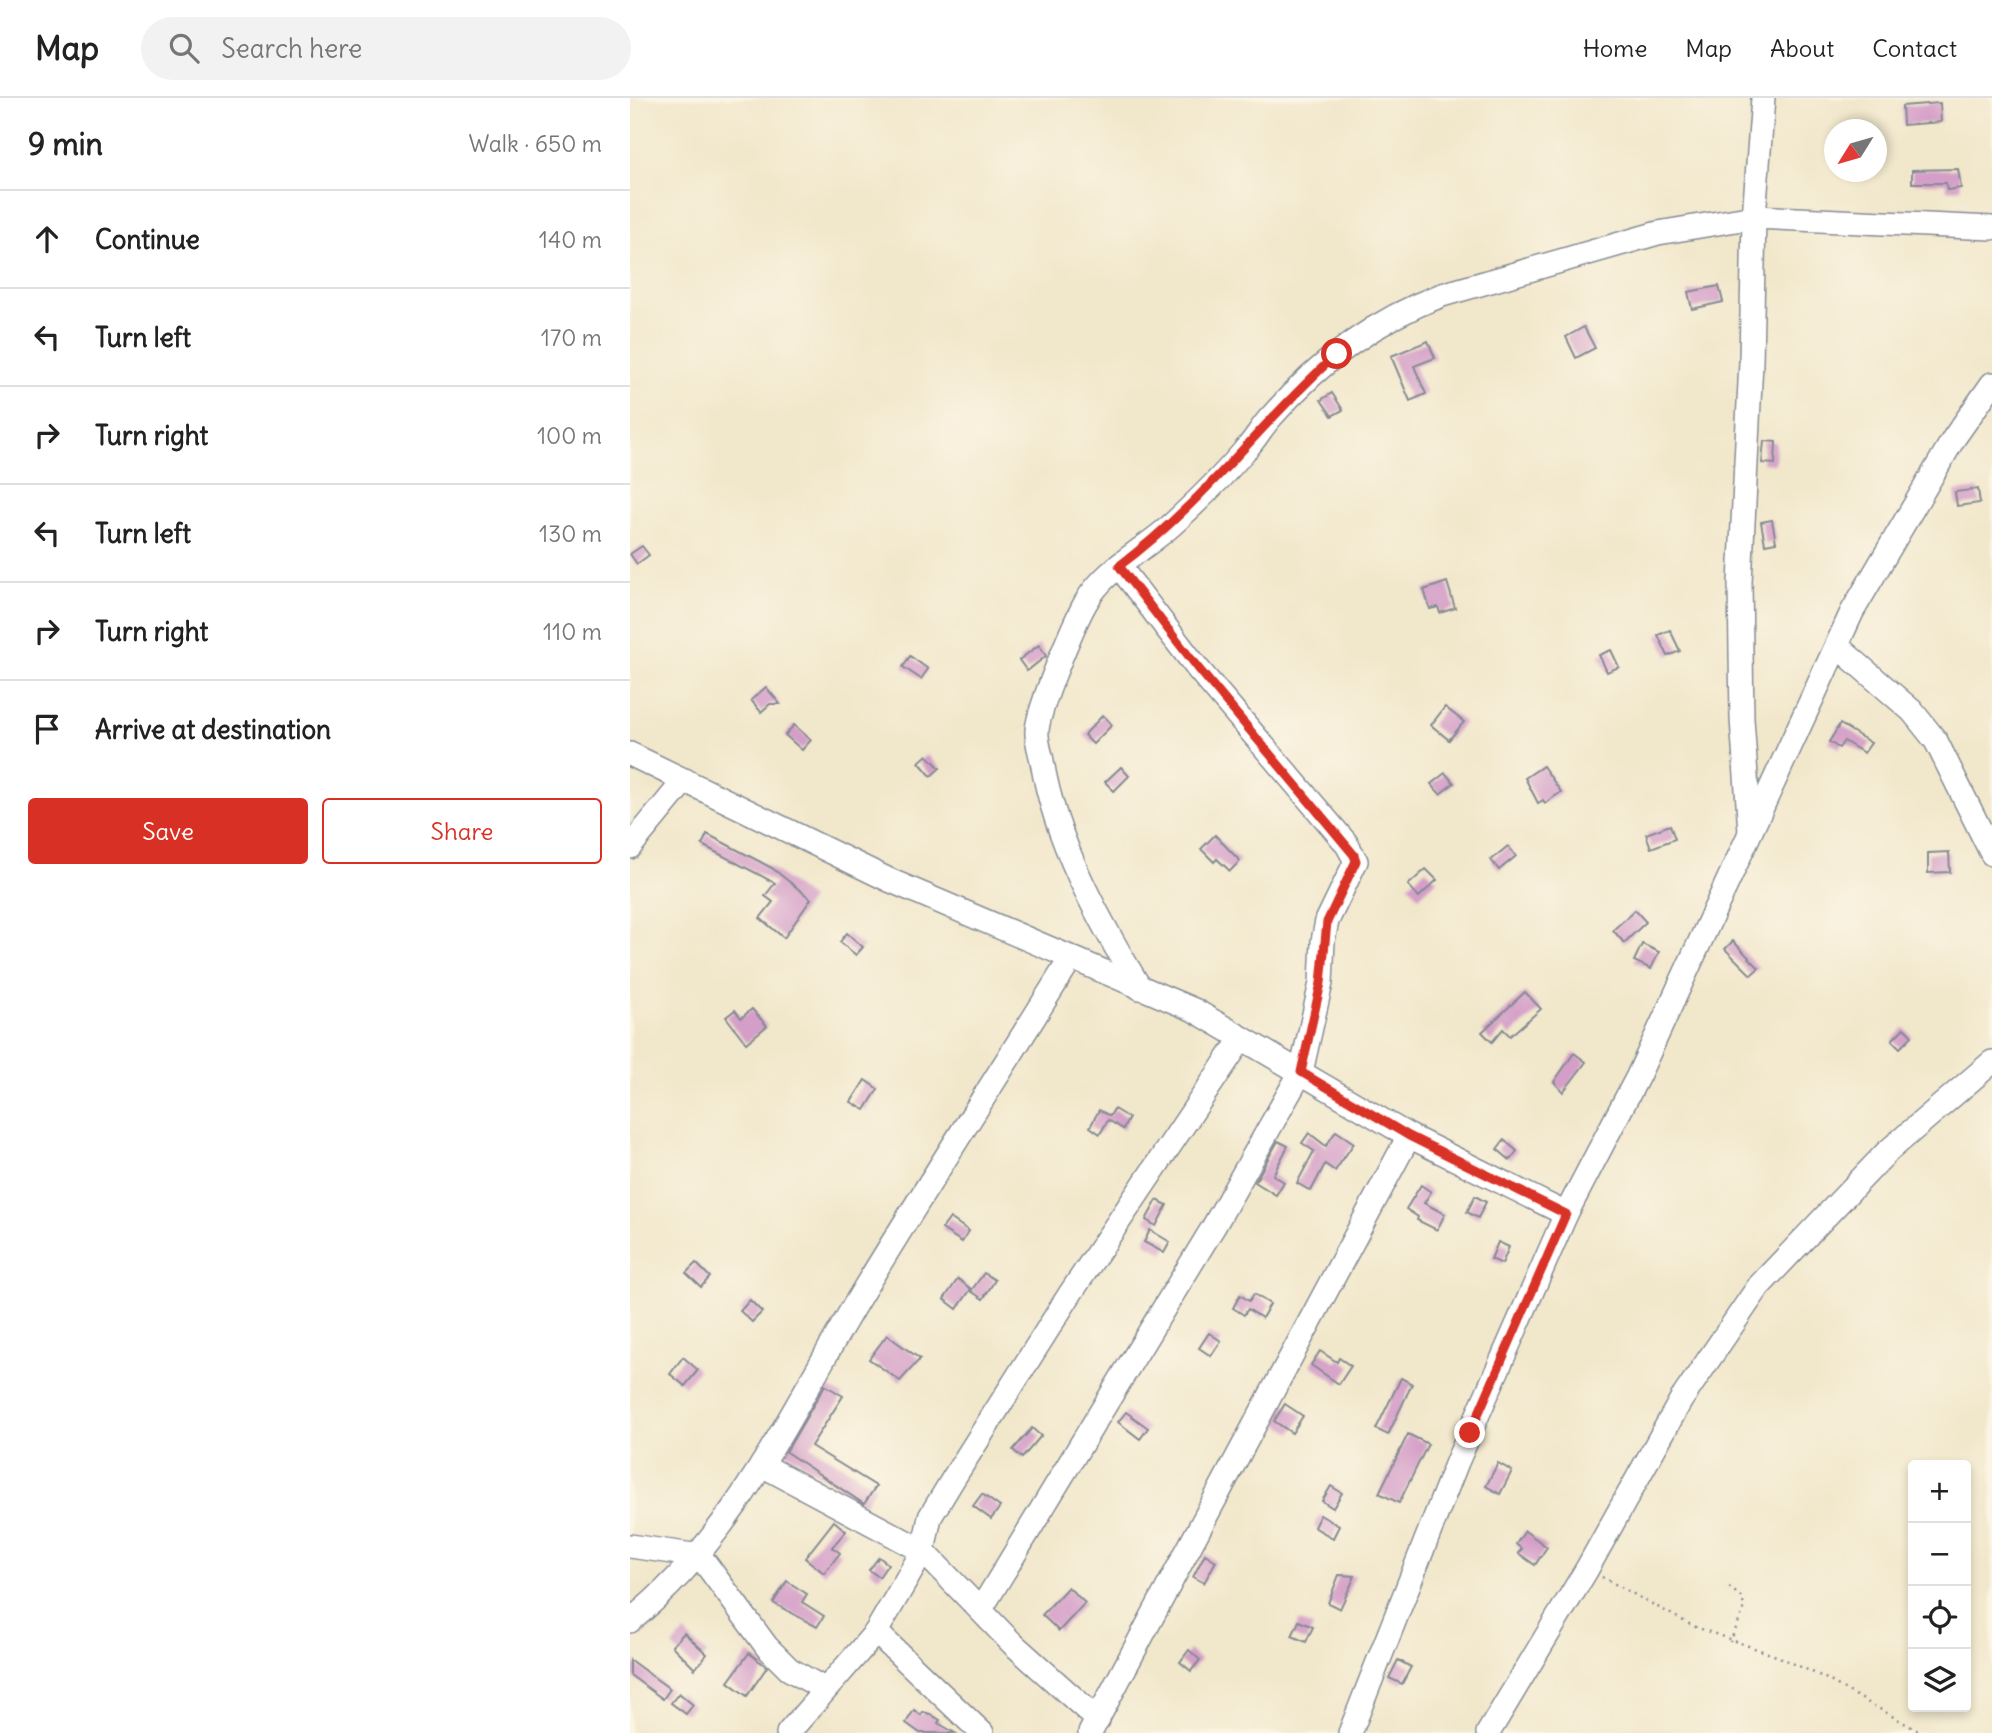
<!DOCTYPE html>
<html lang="en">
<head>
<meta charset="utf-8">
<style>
	:root { --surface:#fff; --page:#f2f2f2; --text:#222; --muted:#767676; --line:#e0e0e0; --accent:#d93025 }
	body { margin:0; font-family:Delius,sans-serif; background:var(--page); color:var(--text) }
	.controls { position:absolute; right:21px; bottom:21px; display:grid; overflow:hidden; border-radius:7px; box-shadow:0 4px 10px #0003 }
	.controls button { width:63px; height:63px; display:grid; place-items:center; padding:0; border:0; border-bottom:2px solid var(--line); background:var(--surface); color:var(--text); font:35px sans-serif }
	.compass { position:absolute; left:1194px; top:21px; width:63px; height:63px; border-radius:50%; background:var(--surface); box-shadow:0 4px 10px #0003; rotate:233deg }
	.stop { position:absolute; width:21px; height:21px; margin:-16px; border:5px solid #d93025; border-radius:50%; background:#fff }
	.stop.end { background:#d93025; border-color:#fff; box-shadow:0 2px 7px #0008 }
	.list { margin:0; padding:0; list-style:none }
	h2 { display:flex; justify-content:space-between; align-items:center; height:91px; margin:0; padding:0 28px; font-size:30px }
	h2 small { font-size:23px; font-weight:400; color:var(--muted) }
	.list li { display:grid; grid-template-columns:46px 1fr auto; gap:21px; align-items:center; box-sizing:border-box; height:98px; padding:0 28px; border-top:2px solid var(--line) }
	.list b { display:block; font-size:26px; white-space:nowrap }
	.list em { font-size:23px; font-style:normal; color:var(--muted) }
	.actions { display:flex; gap:14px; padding:21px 28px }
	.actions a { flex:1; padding:16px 0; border:2px solid var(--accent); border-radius:7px; text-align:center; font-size:24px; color:var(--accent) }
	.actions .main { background:var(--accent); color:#fff }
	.icon { flex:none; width:38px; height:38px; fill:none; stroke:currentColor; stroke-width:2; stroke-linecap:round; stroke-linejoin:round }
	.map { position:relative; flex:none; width:1362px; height:1635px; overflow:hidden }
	header { display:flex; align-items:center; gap:42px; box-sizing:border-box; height:98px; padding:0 35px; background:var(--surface); border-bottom:2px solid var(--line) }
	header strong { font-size:33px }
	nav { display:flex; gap:38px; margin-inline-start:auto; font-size:24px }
	.search { width:490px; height:63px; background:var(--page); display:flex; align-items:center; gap:18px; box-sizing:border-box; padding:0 24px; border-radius:38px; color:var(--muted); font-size:26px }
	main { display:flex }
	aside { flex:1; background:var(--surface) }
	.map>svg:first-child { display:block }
	.building { fill:#d49ec8 }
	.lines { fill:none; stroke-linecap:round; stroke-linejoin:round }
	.minor-casing { stroke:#868b94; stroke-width:26 }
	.path { stroke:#868b94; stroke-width:2.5; stroke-dasharray:2 5; stroke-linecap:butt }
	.minor { stroke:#fff; stroke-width:23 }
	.route { stroke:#d93025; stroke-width:9 }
</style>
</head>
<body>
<header>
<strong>Map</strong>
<div class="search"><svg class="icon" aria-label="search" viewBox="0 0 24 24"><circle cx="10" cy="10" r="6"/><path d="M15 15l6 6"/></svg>Search here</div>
<nav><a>Home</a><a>Map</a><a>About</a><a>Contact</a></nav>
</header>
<main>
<aside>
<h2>9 min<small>Walk · 650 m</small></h2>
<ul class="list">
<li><svg class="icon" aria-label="ahead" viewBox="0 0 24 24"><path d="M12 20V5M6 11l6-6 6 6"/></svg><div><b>Continue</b></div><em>140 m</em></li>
<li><svg class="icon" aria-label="left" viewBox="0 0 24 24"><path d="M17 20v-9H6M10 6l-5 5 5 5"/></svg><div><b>Turn left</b></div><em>170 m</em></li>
<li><svg class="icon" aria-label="right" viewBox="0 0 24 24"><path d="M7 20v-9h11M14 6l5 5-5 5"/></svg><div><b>Turn right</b></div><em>100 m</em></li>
<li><svg class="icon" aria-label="left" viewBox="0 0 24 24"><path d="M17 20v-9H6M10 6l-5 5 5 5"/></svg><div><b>Turn left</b></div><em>130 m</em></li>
<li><svg class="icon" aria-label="right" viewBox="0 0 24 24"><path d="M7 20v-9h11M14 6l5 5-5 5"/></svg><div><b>Turn right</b></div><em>110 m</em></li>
<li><svg class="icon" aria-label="arrive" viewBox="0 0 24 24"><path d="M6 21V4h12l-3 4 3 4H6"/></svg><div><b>Arrive at destination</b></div></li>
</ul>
<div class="actions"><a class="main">Save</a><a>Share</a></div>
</aside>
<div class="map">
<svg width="1362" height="1635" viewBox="0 0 1362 1635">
	<rect width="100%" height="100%" fill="#fcf5e5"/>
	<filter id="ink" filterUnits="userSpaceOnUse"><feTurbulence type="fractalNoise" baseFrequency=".0143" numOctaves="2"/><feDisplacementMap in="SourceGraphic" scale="14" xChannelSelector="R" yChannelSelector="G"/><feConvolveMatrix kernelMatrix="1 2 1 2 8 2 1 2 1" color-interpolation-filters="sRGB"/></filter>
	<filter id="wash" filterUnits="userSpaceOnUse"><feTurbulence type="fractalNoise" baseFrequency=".00686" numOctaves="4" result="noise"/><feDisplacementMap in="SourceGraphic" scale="28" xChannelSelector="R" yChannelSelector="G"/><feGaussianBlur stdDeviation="1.57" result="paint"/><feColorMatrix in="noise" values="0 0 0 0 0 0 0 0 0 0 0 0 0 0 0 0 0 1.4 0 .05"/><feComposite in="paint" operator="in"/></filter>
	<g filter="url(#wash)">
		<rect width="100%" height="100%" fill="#f1e7cb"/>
		<g id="blocks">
			<g class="building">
				<path d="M1310 5 1311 24 1273 27 1272 8Z"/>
				<path d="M1328 71 1331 90 1317 92 1316 85H1282V72Z"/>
				<path d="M1089 188 1093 204 1062 211 1058 194Z"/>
				<path d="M954 229 965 250 946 260 936 239Z"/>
				<path d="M798 243 805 260 784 268 796 296 780 303 761 258Z"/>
				<path d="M702 295 713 312 702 318 691 302Z"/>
				<path d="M1134 343 1146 344 1145 366 1132 365Z"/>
				<path d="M1348 391 1350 405 1327 408 1325 394Z"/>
				<path d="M1142 422 1146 444 1135 446 1131 424Z"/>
				<path d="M12 448 19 457 7 466 0 456Z"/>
				<path d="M817 484 825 510 810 515 808 509 800 511 794 492Z"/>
				<path d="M1040 532 1050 553 1038 558 1028 537Z"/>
				<path d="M409 547 416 558 397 573 389 562Z"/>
				<path d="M981 552 989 569 977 574 969 557Z"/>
				<path d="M280 558 298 571 291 581 273 569Z"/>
				<path d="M136 589 150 606H140L131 614 121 602Z"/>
				<path d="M815 609 834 624 819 642 801 627Z"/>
				<path d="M473 617 482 627 463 646 454 637Z"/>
				<path d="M1210 626 1241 645 1234 655 1214 643 1209 650 1199 644Z"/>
				<path d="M164 627 181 642 172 652 155 637Z"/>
				<path d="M297 657 310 670 301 678 289 664Z"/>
				<path d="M913 668 931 694 915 705 913 702 908 705 895 680Z"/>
				<path d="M491 669 499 678 484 693 475 684Z"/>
				<path d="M815 675 824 685 810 696 801 686Z"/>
				<path d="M1040 727 1045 741 1021 750 1016 736Z"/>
				<path d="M77 736 142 770 181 801 154 840 130 820 143 804 135 798 145 785 72 747Z"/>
				<path d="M585 737 610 763 600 773 587 761 584 764 571 751Z"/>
				<path d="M878 748 886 758 869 772 861 762Z"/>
				<path d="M1319 754 1320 774 1298 775V755Z"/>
				<path d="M796 771 807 782 789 799 778 787Z"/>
				<path d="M1005 812 1016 824 994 845 983 832Z"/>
				<path d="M217 835 233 849 226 857 210 844Z"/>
				<path d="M1103 843 1129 870 1121 877 1095 851Z"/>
				<path d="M1012 846 1029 854 1021 871 1004 863Z"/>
				<path d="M895 894 911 911 880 938 873 931 862 944 852 934Z"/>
				<path d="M122 911 137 928 116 945 96 919 105 912 111 920Z"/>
				<path d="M1274 930 1282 938 1270 950 1262 942Z"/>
				<path d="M944 955 956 964 933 994 924 984Z"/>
				<path d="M235 982 248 991 235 1012 221 1004Z"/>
				<path d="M484 1011 499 1020 493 1031 478 1022 470 1036 460 1029 469 1012 480 1018Z"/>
				<path d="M706 1033 724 1045 707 1070 705 1073 695 1066 681 1093 667 1085 684 1053 672 1045 679 1035 696 1048Z"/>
				<path d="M874 1042 887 1053 880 1062 867 1051Z"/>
				<path d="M648 1043 658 1048 643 1077 654 1084 646 1097 625 1084Z"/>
				<path d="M791 1087 801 1094 794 1105 815 1116 807 1132 787 1122 788 1119 776 1111Z"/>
				<path d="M845 1098 856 1104 848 1120 837 1114Z"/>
				<path d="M527 1102 537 1107 526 1128 516 1122Z"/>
				<path d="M320 1120 339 1133 332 1144 312 1131Z"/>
				<path d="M520 1132 540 1144 534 1155 514 1144Z"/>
				<path d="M868 1144 879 1149 872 1166 861 1161Z"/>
				<path d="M66 1165 80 1179 71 1189 56 1175Z"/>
				<path d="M354 1175 365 1182 353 1201 341 1193Z"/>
				<path d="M328 1181 341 1191 327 1211 314 1201Z"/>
				<path d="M624 1196 640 1206 632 1220 618 1211 614 1217 603 1210 610 1197 619 1203Z"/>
				<path d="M120 1202 132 1214 122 1224 110 1213Z"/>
				<path d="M579 1235 591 1243 581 1258 569 1250Z"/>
				<path d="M257 1237 290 1261 270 1283 239 1261Z"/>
				<path d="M690 1253 707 1264 709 1260 721 1268 709 1286 681 1267Z"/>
				<path d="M53 1259 68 1272 55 1288 40 1276Z"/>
				<path d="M771 1280 782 1286 758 1337 746 1331Z"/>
				<path d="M195 1287 213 1298 181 1348 246 1388 234 1406 156 1354Z"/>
				<path d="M655 1306 673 1318 662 1335 644 1323Z"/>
				<path d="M496 1314 518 1330 510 1341 488 1324Z"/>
				<path d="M402 1330 411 1338 392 1360 383 1352Z"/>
				<path d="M778 1336 798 1346 769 1405 749 1395Z"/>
				<path d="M868 1365 882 1373 870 1396 856 1388Z"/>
				<path d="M701 1388 712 1395 703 1410 692 1403Z"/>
				<path d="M352 1396 370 1409 361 1421 343 1408Z"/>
				<path d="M690 1417 709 1428 703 1440 684 1429Z"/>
				<path d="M204 1423 216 1433 202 1449 210 1455 194 1475 175 1460Z"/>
				<path d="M895 1433 917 1449 905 1467 888 1455 892 1451 886 1446Z"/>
				<path d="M575 1456 586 1463 574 1485 563 1479Z"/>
				<path d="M249 1459 258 1466 249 1479 239 1472Z"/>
				<path d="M709 1477 725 1478 710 1511 698 1505Z"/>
				<path d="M157 1483 177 1496 172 1504 194 1518 187 1529 143 1505Z"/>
				<path d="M438 1489 455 1505 429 1533 412 1517Z"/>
				<path d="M669 1523 683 1529 676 1544 662 1538Z"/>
				<path d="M54 1535 77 1556 65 1571 42 1548Z"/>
				<path d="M559 1552 570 1562 561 1573 550 1564Z"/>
				<path d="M119 1555 137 1569 117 1598 98 1584Z"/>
				<path d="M0 1562 40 1591 33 1601 0 1577Z"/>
				<path d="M768 1562 781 1569 772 1586 759 1580Z"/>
				<path d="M49 1595 63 1607 56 1616 41 1605Z"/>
				<path d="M284 1612 291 1617 293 1614 300 1616 310 1622 308 1625 325 1635H290L276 1625Z"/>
			</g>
		</g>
	</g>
	<g filter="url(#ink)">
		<use href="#blocks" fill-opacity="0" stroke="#868b94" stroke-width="2"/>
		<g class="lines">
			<defs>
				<g id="minor">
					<path d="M1207 548 1282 613 1306 643 1362 756"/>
					<path d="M0 656 259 782 564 912 779 1038 936 1116"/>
					<path d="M1120 734 1112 621 1110 485 1121 264 1124 119 1133 0"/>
					<path d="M0 749 55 682"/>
					<path d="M510 890C468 821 425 743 412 663 410 653 406 642 407 632 409 609 444 525 456 504 476 469 518 450 546 423 570 401 595 376 616 351 626 341 632 328 642 318 689 264 745 222 812 197L1028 135 1124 119 1362 130"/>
					<path d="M132 1367 293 1453 383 1546 468 1622"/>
					<path d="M0 1448 70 1458 137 1549 159 1571 194 1591"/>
					<path d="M351 1511 584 1128 671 974 691 885 693 843 697 823 726 763 716 745 568 571 489 468"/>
					<path d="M0 1523C109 1436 165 1304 236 1188 303 1078 373 970 441 860"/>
					<path d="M246 1534 352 1635"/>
					<path d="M158 1635 246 1534 293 1453 300 1419 323 1381 440 1196 612 940"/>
					<path d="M460 1635 779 1038"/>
					<path d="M720 1635 827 1364 936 1116 1008 978 1222 514 1324 340 1362 286"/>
					<path d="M858 1635 957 1471 1051 1302 1129 1188 1257 1054 1362 964"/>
				</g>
			</defs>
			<use href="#minor" class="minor-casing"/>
			<g class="path">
				<path d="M972 1479 1063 1528 1149 1559 1193 1579 1292 1635"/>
				<path d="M1099 1489 1110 1498 1115 1509 1100 1544"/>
			</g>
			<use href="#minor" class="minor"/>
		</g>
	</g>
	<g class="lines" filter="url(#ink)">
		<path class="route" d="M707 256C630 325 573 406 489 468L568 570 724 757 726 763 697 824 691 885 671 974 779 1038 936 1116 840 1335"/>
	</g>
</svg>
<div class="controls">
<button>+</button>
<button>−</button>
<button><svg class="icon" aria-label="locate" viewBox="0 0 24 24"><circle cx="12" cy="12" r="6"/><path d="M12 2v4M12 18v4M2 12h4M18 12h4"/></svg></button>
<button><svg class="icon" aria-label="layers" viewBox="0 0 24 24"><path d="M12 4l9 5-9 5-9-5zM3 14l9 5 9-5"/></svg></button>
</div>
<svg class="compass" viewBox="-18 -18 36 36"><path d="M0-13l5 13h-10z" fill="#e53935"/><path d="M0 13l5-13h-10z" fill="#767676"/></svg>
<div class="stop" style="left:707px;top:256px"></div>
<div class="stop end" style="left:840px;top:1335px"></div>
</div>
</main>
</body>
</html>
